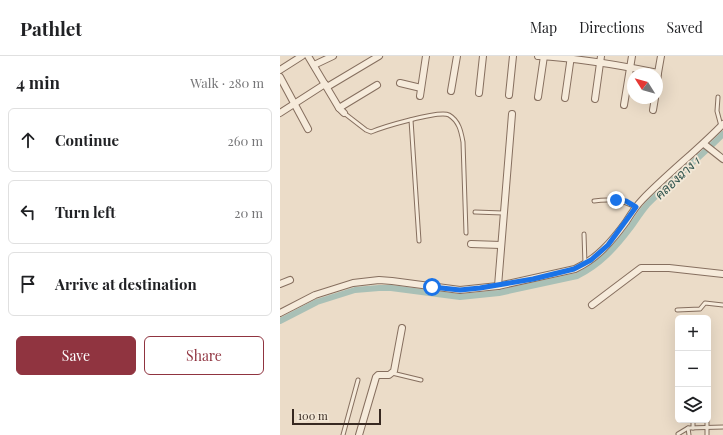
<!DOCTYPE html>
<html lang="en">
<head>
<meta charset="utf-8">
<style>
	:root { --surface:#fff; --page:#f2f2f2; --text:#202124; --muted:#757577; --line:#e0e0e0; --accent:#903440 }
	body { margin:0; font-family:"Playfair Display",Sarabun,serif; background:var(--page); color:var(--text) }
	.controls { position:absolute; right:12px; bottom:12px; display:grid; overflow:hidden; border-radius:6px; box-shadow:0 4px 16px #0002 }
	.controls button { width:36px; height:36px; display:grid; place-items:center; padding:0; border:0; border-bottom:1px solid var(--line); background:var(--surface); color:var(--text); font:20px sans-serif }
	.compass { position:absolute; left:347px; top:12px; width:36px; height:36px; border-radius:50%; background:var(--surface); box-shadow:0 4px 16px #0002; rotate:307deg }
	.scale { position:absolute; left:12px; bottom:10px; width:89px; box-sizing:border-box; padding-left:4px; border:2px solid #372921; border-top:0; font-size:11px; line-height:14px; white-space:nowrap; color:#372921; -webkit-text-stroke:3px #f3e8d7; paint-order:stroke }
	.stop { position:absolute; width:12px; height:12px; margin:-9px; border:3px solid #1a73e8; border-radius:50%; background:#fff }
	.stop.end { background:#1a73e8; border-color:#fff; box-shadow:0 1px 4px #0008 }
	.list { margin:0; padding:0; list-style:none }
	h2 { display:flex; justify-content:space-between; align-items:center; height:52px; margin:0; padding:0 16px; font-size:17px }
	h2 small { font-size:13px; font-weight:400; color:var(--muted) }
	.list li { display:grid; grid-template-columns:26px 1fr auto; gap:12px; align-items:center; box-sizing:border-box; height:64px; margin:0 8px 8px; padding:0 8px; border:1px solid var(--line); border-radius:6px }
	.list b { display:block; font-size:15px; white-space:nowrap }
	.list em { font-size:13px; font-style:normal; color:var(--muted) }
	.actions { display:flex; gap:8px; padding:12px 16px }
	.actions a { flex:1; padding:9px 0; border:1px solid var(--accent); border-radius:6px; text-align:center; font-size:14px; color:var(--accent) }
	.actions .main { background:var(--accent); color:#fff }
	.icon { flex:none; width:22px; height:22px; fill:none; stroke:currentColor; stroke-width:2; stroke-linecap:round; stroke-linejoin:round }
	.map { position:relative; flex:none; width:443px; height:379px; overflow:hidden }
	header { display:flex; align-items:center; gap:24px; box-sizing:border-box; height:56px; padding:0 20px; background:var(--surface); border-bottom:1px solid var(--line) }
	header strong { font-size:19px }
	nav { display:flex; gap:22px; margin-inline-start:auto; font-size:14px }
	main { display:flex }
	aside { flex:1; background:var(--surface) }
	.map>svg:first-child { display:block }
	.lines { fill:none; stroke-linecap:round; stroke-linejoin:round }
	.canal { stroke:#a9c0b6; stroke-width:6 }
	.service-casing { stroke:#866f5f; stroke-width:5 }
	.minor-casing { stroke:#866f5f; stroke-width:8 }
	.service { stroke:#f6ebdb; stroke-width:3 }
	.minor { stroke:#f6ebdb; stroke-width:6 }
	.route { stroke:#1a73e8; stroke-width:5 }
	.labels { text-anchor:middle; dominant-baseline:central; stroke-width:3.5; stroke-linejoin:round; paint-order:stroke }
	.water-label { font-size:13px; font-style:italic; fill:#32564f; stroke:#f3e8d7 }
</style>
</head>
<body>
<header>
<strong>Pathlet</strong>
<nav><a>Map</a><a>Directions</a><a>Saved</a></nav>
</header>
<main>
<aside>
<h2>4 min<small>Walk · 280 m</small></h2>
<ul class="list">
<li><svg class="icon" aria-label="ahead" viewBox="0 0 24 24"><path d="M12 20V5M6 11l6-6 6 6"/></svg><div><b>Continue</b></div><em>260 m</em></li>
<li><svg class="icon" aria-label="left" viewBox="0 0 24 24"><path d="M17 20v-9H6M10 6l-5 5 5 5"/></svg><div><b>Turn left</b></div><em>20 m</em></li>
<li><svg class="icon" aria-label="arrive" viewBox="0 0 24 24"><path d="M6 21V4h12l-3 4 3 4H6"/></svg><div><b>Arrive at destination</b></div></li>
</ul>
<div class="actions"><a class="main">Save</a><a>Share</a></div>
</aside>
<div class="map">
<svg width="443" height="379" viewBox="0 0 443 379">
	<rect width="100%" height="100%" fill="#ebdcc8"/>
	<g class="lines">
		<path class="canal" d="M0 265 37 246 75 234 99 232H111L180 241 219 237 297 220C320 209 336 191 351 171 356 164 361 156 367 149 391 124 419 103 443 78"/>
		<defs>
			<g id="service">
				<path d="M438 41 437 55 441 70"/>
				<path d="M64 57 86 74 91 76C103 71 159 54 169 59 179 65 181 75 183 86L186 177"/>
				<path d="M131 64 139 185"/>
				<path d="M314 145C330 143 342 144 356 151"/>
				<path d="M195 156 223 157"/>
				<path d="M304 178 305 208"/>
				<path d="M397 254 420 253 425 247 443 249"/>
				<path d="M112 317 141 324"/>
				<path d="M413 364V372"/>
				<path d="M408 372 409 379"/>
				<path d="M398 378 408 372 443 371"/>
				<path d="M63 379 78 324"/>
				<path d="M427 379V364"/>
			</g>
			<g id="minor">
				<path d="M28 0 59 52 64 57"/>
				<path d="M258 0C299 2 339 9 378 17L377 27"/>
				<path d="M34 9 53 0"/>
				<path d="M0 14 22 0"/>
				<path d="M378 17 381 0"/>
				<path d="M0 21 28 73"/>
				<path d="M120 27 141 32"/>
				<path d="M47 31 99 0"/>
				<path d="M171 35 177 0"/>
				<path d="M199 37 203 0"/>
				<path d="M229 39 233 0"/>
				<path d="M140 40 146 0"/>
				<path d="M258 41 264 0"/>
				<path d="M285 42 291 0"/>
				<path d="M315 43 321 0"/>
				<path d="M344 49 352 0"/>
				<path d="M59 52 97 29"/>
				<path d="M373 54 375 42"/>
				<path d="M0 57 45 28"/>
				<path d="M424 88 443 103"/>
				<path d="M191 188 221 189"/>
				<path d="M0 228 10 224"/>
				<path d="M218 230 232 58"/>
				<path d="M312 249 361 212H389L443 218"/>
				<path d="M0 257 35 239 73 227 99 224 112 225 180 234 218 230 295 213C317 203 332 185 346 166 351 158 356 150 362 144 388 117 418 94 443 68"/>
				<path d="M79 379 96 321 98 319H109L114 315 122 272"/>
			</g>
		</defs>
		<use href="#service" class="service-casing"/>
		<use href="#minor" class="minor-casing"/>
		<use href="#service" class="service"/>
		<use href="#minor" class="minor"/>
	</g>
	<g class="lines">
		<path class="route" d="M152 231 180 234 200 232 253 223 294 213 311 204 328 189 356 151 346 145 336 144"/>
	</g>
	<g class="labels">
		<g class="water-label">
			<text transform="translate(397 121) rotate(-43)">คลองฉาง 1</text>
		</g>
	</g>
</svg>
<div class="controls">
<button>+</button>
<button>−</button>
<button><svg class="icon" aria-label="layers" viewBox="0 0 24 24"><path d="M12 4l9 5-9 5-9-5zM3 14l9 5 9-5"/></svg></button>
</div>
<svg class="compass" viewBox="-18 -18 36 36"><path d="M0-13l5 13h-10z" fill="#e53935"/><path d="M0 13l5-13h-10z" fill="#757577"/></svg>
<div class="scale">100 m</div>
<div class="stop" style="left:152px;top:231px"></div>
<div class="stop end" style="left:336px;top:144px"></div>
</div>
</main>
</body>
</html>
